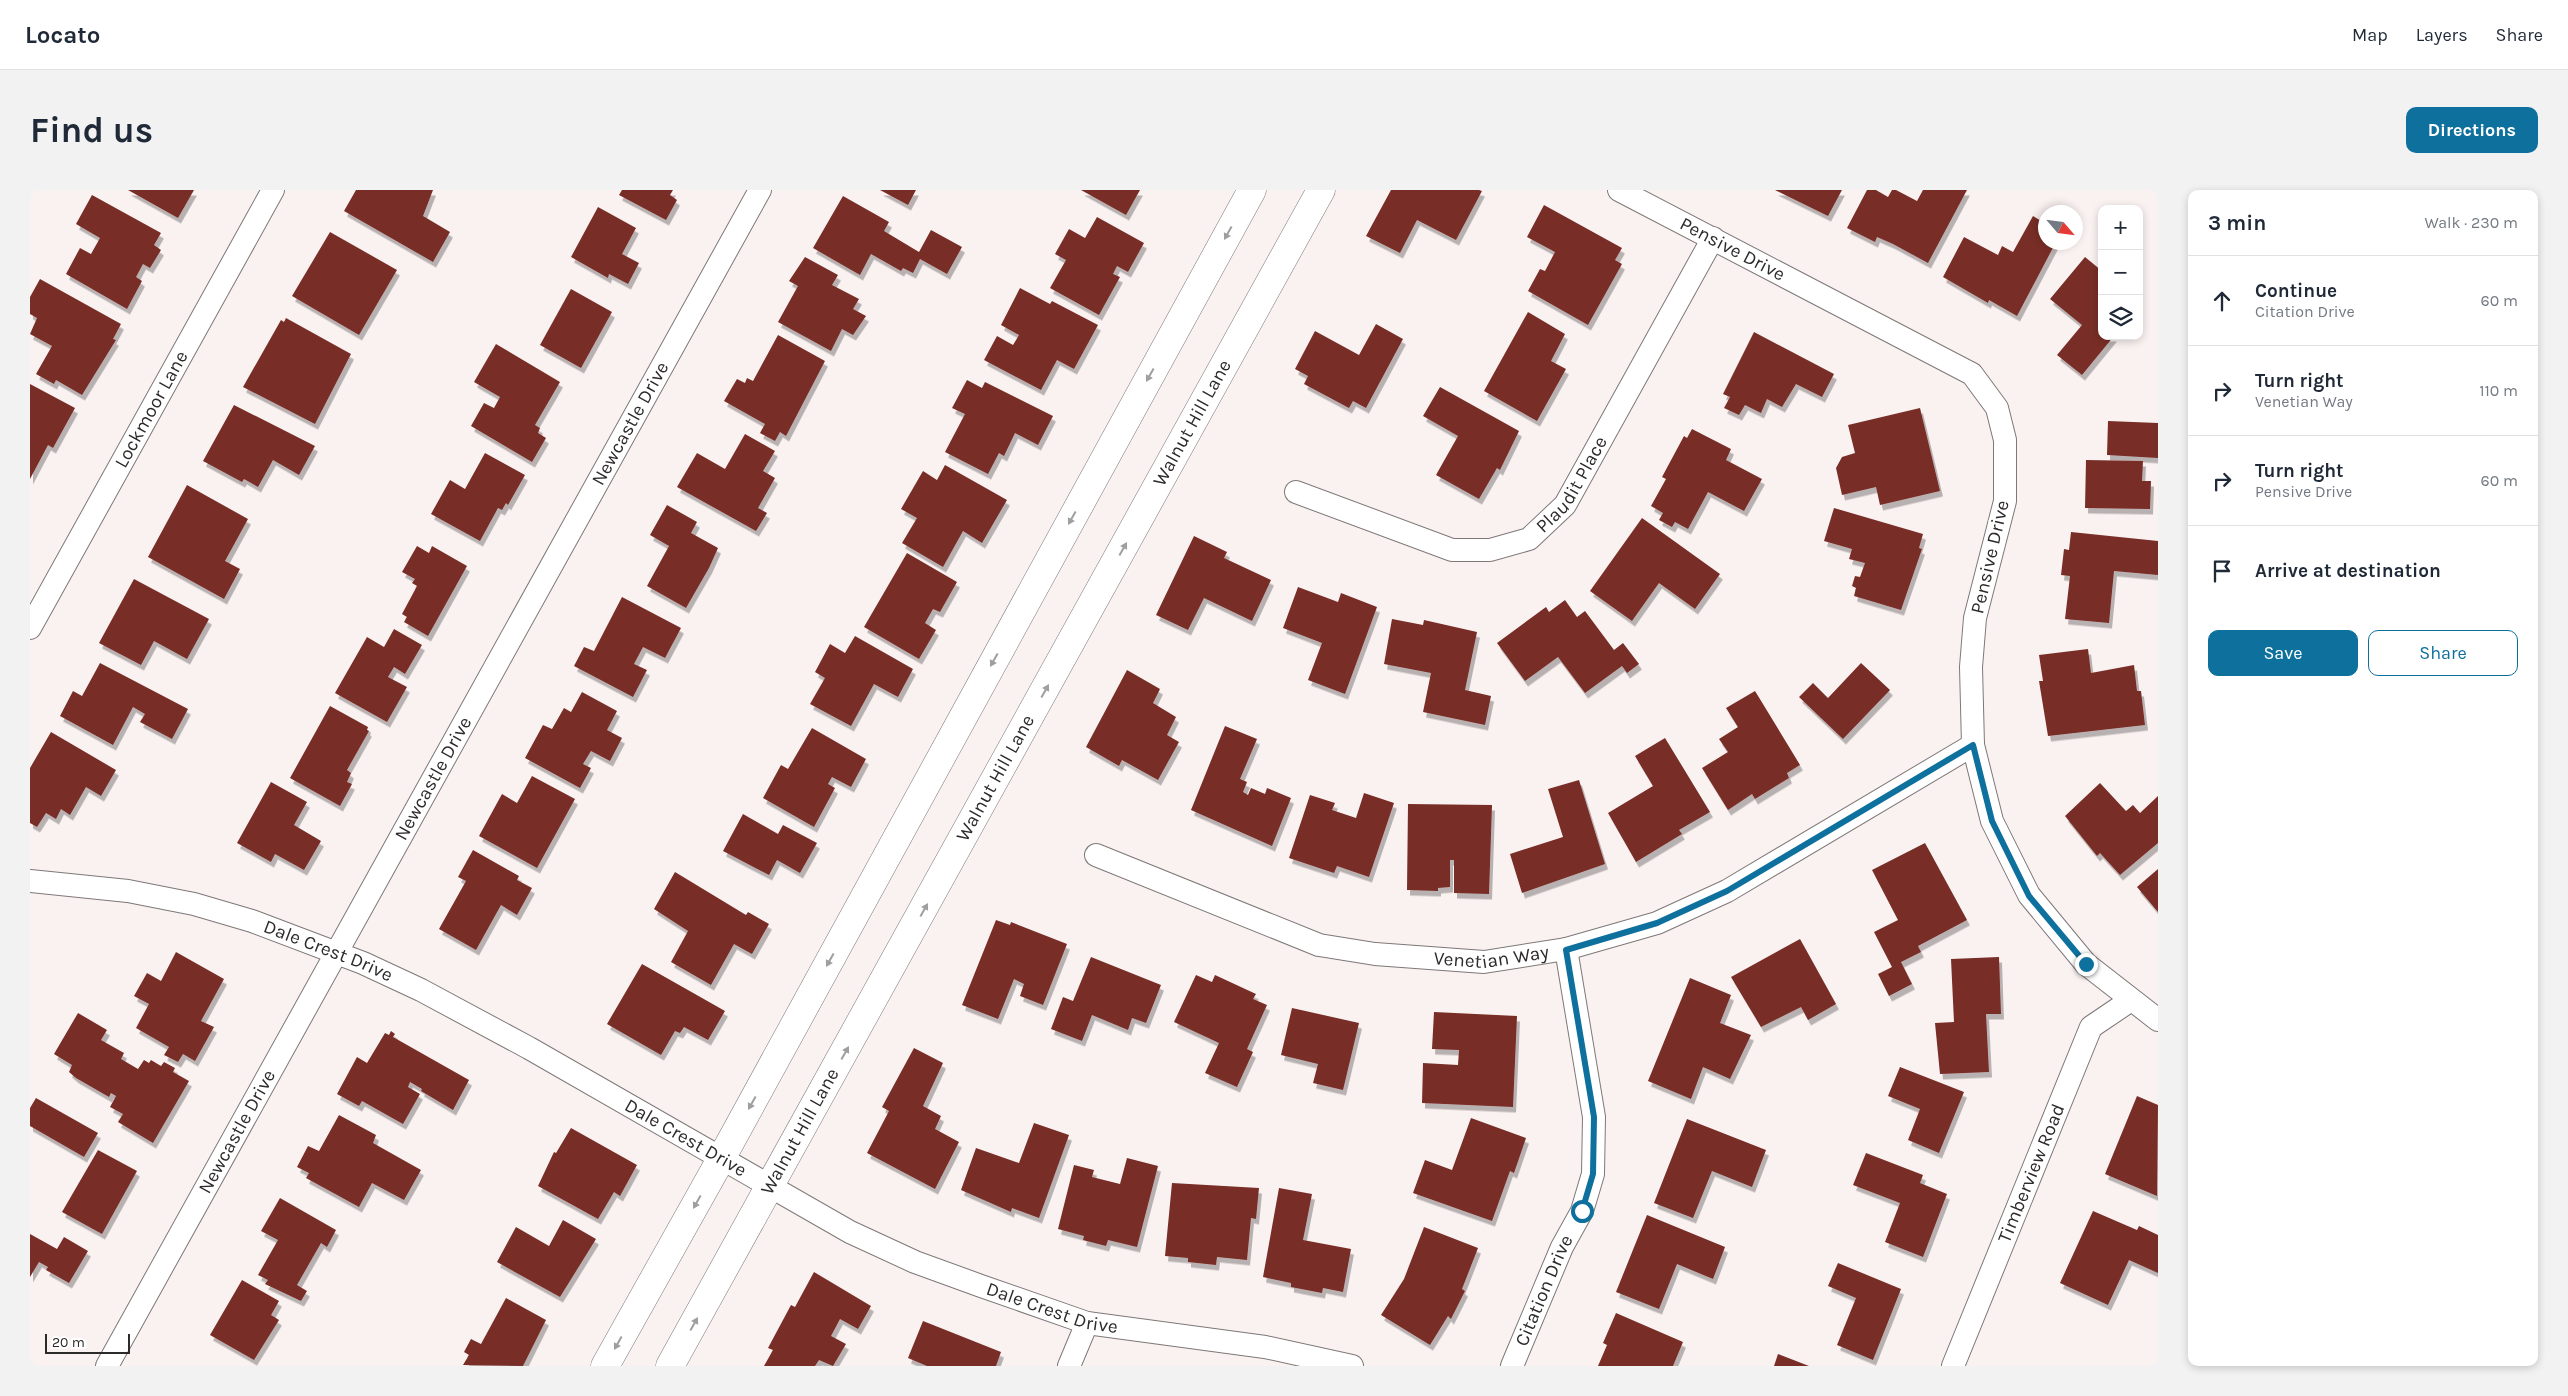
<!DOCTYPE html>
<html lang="en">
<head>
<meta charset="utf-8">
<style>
	:root { --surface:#fff; --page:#f2f2f3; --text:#1f2937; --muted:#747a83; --line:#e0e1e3; --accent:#0e709d }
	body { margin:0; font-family:Karla,sans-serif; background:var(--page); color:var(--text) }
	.controls { position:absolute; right:15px; top:15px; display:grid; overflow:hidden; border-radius:10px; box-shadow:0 2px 8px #0003 }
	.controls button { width:45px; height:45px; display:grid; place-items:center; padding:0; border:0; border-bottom:1px solid var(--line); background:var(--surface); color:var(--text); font:25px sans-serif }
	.compass { position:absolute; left:2008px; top:15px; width:45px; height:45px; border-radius:50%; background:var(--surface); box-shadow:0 2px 8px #0003; rotate:118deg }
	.scale { position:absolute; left:15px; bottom:12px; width:85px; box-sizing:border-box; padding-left:5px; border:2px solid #2d2a2a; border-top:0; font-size:14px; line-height:18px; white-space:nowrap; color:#2d2a2a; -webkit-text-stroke:4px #fff; paint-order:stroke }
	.stop { position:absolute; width:15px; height:15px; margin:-11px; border:4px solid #0e709d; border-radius:50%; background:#fff }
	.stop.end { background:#0e709d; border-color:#fff; box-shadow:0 1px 5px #0008 }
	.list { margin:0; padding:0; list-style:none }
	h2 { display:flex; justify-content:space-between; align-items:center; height:65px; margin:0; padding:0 20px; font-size:21px }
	h2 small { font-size:16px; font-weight:400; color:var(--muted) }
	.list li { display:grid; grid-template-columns:32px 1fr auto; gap:15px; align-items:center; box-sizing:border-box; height:90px; padding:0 20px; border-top:1px solid var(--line) }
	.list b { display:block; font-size:19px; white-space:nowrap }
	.list p { margin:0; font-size:16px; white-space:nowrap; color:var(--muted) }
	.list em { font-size:16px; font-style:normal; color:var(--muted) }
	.actions { display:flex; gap:10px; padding:15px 20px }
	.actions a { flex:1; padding:11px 0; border:1px solid var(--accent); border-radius:10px; text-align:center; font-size:18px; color:var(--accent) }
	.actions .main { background:var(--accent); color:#fff }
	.icon { flex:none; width:28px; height:28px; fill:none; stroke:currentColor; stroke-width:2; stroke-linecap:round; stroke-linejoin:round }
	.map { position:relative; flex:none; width:2128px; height:1176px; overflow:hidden; border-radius:10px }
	header { display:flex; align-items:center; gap:30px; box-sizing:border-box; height:70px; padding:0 25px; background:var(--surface); border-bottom:1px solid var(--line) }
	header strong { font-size:24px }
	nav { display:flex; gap:28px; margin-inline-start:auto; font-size:18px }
	.intro { display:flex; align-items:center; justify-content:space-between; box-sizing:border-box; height:120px; padding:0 30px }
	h1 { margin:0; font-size:35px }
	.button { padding:12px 22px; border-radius:10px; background:var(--accent); color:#fff; font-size:18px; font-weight:700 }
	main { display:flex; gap:30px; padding:0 30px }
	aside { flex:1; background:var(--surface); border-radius:10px; box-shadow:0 2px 8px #0003 }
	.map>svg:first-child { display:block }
	.building { fill:#782d28; filter:url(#shadow) }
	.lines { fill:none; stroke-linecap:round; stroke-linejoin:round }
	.minor-casing { stroke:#7e7877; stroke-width:24 }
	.secondary-casing { stroke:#7e7877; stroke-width:29 }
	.minor { stroke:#fff; stroke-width:22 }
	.secondary { stroke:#fff; stroke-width:28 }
	.oneway { fill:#a09f9f }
	.route { stroke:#0e709d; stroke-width:6 }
	.labels { text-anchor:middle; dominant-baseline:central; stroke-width:5; stroke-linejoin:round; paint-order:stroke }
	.street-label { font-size:19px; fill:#2d2a2a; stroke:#fff }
</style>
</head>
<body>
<header>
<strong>Locato</strong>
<nav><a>Map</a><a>Layers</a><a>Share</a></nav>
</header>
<div class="intro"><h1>Find us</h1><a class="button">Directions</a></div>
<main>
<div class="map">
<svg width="2128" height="1176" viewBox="0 0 2128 1176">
	<defs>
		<filter id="shadow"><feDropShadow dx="3" dy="5.5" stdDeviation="0" flood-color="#0004"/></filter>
	</defs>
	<rect width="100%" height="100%" fill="#faf2f1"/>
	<g class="building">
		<path d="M98 0H164L148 28Z"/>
		<path d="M326 0H403L393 26 420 42 403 72 314 21Z"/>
		<path d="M592 0H643L640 5 647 10 636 30 589 5Z"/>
		<path d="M850 0H886L878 15Z"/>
		<path d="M1051 0H1110L1096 25Z"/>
		<path d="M1361 0H1449L1452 1 1426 50 1387 30 1370 63 1336 46Z"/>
		<path d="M1745 0H1812L1798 26Z"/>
		<path d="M1837 0H1846L1858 7 1862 0H1866L1887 11 1893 0H1937L1898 73 1863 54 1847 47 1845 52 1817 38Z"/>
		<path d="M62 5 131 43 124 55 131 60 120 78 113 74 106 87 112 91 97 119 36 84 50 58 61 64 70 48 46 34Z"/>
		<path d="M813 6 859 32 854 41 889 62 901 40 932 57 917 84 890 69 883 83 873 78 871 81 841 64 830 85 783 58Z"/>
		<path d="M1514 15 1592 58 1585 70 1592 74 1558 135 1498 101 1510 79 1515 81 1525 62 1497 47Z"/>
		<path d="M568 17 606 38 592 64 609 73 598 94 579 84 578 88 541 67Z"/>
		<path d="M2003 26 2016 34V52H2026L1987 126 1959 110 1958 113 1913 87 1934 47 1968 65 1972 56 1983 62Z"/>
		<path d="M1067 27 1114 53 1098 82 1087 76 1083 84 1090 87 1069 125 1020 98 1036 70 1025 64 1039 39 1055 48Z"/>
		<path d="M300 42 367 80 329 145 262 106Z"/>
		<path d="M775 67 808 85 802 95 829 109 823 119 836 126 823 145 812 139 801 161 748 132 768 96 759 91Z"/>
		<path d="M2055 67 2072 81V146H2084L2052 185 2027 165 2052 135 2020 109Z"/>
		<path d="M10 89 91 134 83 149 86 150 52 205 26 190 24 194 6 184 22 156 0 144 7 128 0 124V107Z"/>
		<path d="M990 98 1020 114 1022 111 1068 135 1044 179 1027 170 1011 200 954 170 967 146 983 155 989 145 971 135Z"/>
		<path d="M541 99 582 122 551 178 510 155Z"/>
		<path d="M1498 122 1535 144 1521 171 1536 179 1507 231 1454 201Z"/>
		<path d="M256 128 321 164 285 234 213 197 251 130 254 132Z"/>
		<path d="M1346 134 1373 149 1336 218 1323 211 1319 218 1274 194 1278 186 1265 179 1285 141 1329 165Z"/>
		<path d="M1724 142 1804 184 1792 207 1766 194 1752 217 1737 209 1731 223 1715 215 1709 225 1694 218 1700 207 1693 204Z"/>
		<path d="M748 145 795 171 756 246 750 242 745 251 730 243 735 234 694 211 707 189 715 193 717 188 723 191Z"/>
		<path d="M466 154 530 192 505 235 510 238 508 243 516 248 502 272 441 236 454 213 464 218 470 207 444 192Z"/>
		<path d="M937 190 952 198 955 192 1023 226 1008 255 985 243 974 266 969 263 958 284 915 262 935 224 922 218Z"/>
		<path d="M0 194 45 218 23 258 18 255 0 289Z"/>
		<path d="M1410 197 1489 241 1470 280 1467 278 1449 309 1406 285 1428 246 1393 226Z"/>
		<path d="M204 215 285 256 269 285 243 270 228 297 214 289 212 292 173 271Z"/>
		<path d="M1890 218 1910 301 1850 315 1846 297 1812 305 1806 278 1812 267 1825 263 1818 235Z"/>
		<path d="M2078 231 2128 233V268L2077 265Z"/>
		<path d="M1662 239 1701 259 1696 270 1732 289 1714 321 1678 302 1658 339 1645 332 1642 337 1629 330 1633 323 1621 316 1636 289 1632 287 1654 246 1657 248Z"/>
		<path d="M715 244 745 261 733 281 745 288 728 318 737 323 726 341 647 297 667 263 695 279Z"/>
		<path d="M455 263 495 285 478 315 476 313 472 320 468 318 450 351 401 324 420 290 435 299Z"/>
		<path d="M2056 270 2113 271 2112 291H2121L2120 319 2055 318Z"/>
		<path d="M915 275 977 310 952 353 933 341 913 377 872 353 887 328 871 319 893 281 907 290Z"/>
		<path d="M157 295 218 329 195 371 210 379 194 409 118 367Z"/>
		<path d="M637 315 667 332 661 343 688 358 679 378 656 418 617 396 639 356 620 345Z"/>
		<path d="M1804 318 1893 344 1889 358 1892 359 1871 420 1824 406 1826 398 1822 396 1825 386 1830 387 1835 373 1819 369 1822 359 1794 351Z"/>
		<path d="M1612 328 1690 384 1665 419 1629 393 1602 431 1560 401Z"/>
		<path d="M2041 342 2128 351V385L2084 381 2079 433 2035 429 2040 386 2031 385 2034 359 2039 360Z"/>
		<path d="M1164 346 1197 362 1194 368 1241 390 1222 431 1174 408 1158 440 1126 425Z"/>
		<path d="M387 356 399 363 402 356 437 376 398 446 374 432 377 427 372 424 387 396 382 393 385 389 372 382Z"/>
		<path d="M877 363 927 392 910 422 903 419 895 433 906 440 889 469 834 437Z"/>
		<path d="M104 389 179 429 157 469 124 451 111 475 69 453Z"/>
		<path d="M1268 397 1308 412 1311 403 1347 417 1315 504 1278 490 1292 453 1253 438Z"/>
		<path d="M592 407 651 438 635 468 613 457 604 474 617 480 603 507 544 476 554 457 564 461Z"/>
		<path d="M1535 410 1547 427 1555 421 1584 460 1593 453 1609 474 1597 483 1592 476 1555 503 1528 467 1495 491 1467 453 1516 417 1519 422Z"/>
		<path d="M1362 429 1393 435 1394 430 1447 442 1435 500 1461 506 1455 535 1393 522 1401 483 1354 474Z"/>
		<path d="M364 439 392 455 375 484 364 477 358 487 377 497 357 532 305 503 337 447 354 457Z"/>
		<path d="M825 446 883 479 868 507 844 494 821 536 780 514 795 488 785 482 800 454 815 463Z"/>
		<path d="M2058 459 2061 483 2104 475 2107 501H2111L2115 535 2018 546 2009 491H2013L2009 465Z"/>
		<path d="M70 473 158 519 142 549 110 532 115 524 103 517 83 555 30 526 43 501 52 506Z"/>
		<path d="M1831 473 1860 500 1813 549 1769 507 1783 493 1798 508Z"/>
		<path d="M1097 480 1130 499 1123 513 1146 527 1137 545 1149 552 1128 590 1092 570 1089 576 1056 557Z"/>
		<path d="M1725 501 1770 575 1757 583 1759 588 1725 609 1722 604 1698 620 1672 578 1698 562 1689 549 1708 537 1696 518Z"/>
		<path d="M552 502 587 521 577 540 592 548 580 571 561 561 553 574 561 578 550 598 495 568 513 535 522 539 534 518 541 522Z"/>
		<path d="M300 516 338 537 337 540 339 541 317 580 321 583 317 592 322 594 310 616 260 588Z"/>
		<path d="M1195 536 1227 549 1210 589 1217 592 1213 602 1218 605 1221 598 1235 604 1237 598 1261 608 1242 656 1161 620Z"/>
		<path d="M782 538 836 569 821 597 802 587 798 594 805 598 784 637 733 608 751 575 758 579Z"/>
		<path d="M21 542 86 580 71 606 56 597 40 625 31 619 26 629 16 623 7 637 0 633V578Z"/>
		<path d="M1635 548 1680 622 1649 640 1652 644 1606 672 1578 623 1623 596 1605 566Z"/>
		<path d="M502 586 545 609 507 678 449 646 472 604 487 613Z"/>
		<path d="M1549 590 1575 674 1492 703 1480 664 1533 647 1518 599Z"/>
		<path d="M241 592 277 612 264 635 291 651 274 680 245 664 241 672 207 653Z"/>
		<path d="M2070 593 2096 621 2103 615 2110 623 2128 606V653L2090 685 2070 663 2067 666 2035 626Z"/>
		<path d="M1334 603 1364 613 1339 687 1307 676 1304 683 1259 668 1280 605 1305 613 1302 620 1326 628Z"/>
		<path d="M1378 614 1462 615 1459 704 1424 703V670H1420V697L1408 698V701L1377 700Z"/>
		<path d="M713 624 748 644 753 635 787 653 770 683 747 670 739 685 693 661Z"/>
		<path d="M1895 653 1937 730 1888 756 1891 762 1871 772 1882 794 1859 806 1848 784 1862 777 1844 742 1868 730 1842 680Z"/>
		<path d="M443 660 489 686 487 690 502 698 487 725 471 715 446 760 409 739 436 691 428 687Z"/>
		<path d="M2128 679V722L2107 697Z"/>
		<path d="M645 682 716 725 718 722 739 734 722 764 704 754 681 795 641 772 658 741 624 719Z"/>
		<path d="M966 730 980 735 981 732 1037 754 1013 815 990 806 994 794 984 789 968 829 932 815Z"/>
		<path d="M1770 749 1806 814 1778 830 1771 817 1731 837 1701 787Z"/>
		<path d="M146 762 194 789 171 831 184 837 165 871 153 864 148 872 134 865 139 857 106 838 119 814 104 806 117 783 131 791Z"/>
		<path d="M1061 767 1131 795 1116 833 1102 828 1098 840 1062 825 1052 851 1021 839 1033 807 1043 811Z"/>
		<path d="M1969 767 1971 824H1956L1959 882 1910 884 1905 833 1924 832 1921 769Z"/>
		<path d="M612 774 695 821 678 850 654 837 650 843 645 841 631 865 577 834Z"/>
		<path d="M1166 785 1182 792 1185 785 1226 804 1223 809 1237 815 1217 859 1223 862 1207 897 1175 883 1189 853 1144 832Z"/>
		<path d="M1660 788 1701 805 1690 833 1721 845 1700 889 1673 877 1661 909 1618 891Z"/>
		<path d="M1262 818 1329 833 1313 900 1283 893 1288 874 1251 865Z"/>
		<path d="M1404 822 1487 826 1483 917 1392 913 1393 873 1428 875 1429 860 1402 859Z"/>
		<path d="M48 823 77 840 71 850 94 863 91 869 108 879 114 870 119 873 121 870 131 876 134 872 145 878 143 882 159 891 123 953 88 932 93 924 80 917 86 906 81 903 79 907 46 888 39 882 42 875 24 864Z"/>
		<path d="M361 841 365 844 363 847 439 890 423 920 391 901 392 899 380 892 378 897 390 904 373 934 332 911 329 916 307 904 327 867 337 873 355 843 359 845Z"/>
		<path d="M884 858 913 873 893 916 911 926 905 939 929 952 905 999 837 963 859 921 852 917Z"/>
		<path d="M1870 877 1934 902 1909 963 1878 950 1890 919 1858 906Z"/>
		<path d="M2107 906 2128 915 2127 1006 2075 984Z"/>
		<path d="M6 908 68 943 54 967 0 936V918Z"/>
		<path d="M309 925 346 945 343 953 391 980 374 1010 342 993 329 1017 276 988 279 983 267 977 278 956 289 961Z"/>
		<path d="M1441 928 1496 948 1484 983 1480 981 1462 1031 1383 1003 1395 970 1422 980Z"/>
		<path d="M1657 929 1736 960 1722 997 1682 981 1663 1028 1624 1013Z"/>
		<path d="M1004 933 1039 945 1009 1028 982 1018 981 1022 931 1000 946 958 989 973Z"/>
		<path d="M541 938 607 975 590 1006 584 1002 568 1029 508 996 524 962 526 963Z"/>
		<path d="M68 960 107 981 72 1044 32 1022Z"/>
		<path d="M1836 963 1893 985 1890 993 1917 1004 1893 1067 1855 1052 1870 1013 1823 995Z"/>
		<path d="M1097 968 1128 976 1107 1057 1078 1050 1076 1056 1053 1050 1054 1046 1028 1039 1044 975 1064 980 1062 987 1090 994Z"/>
		<path d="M1142 993 1229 998 1226 1029 1221 1028 1217 1070 1187 1067 1186 1075 1158 1072V1068L1135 1066Z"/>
		<path d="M1249 998 1282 1004 1273 1050 1321 1059 1313 1102 1293 1098 1292 1103 1261 1097V1093L1233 1087Z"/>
		<path d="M250 1008 306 1040 297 1057 291 1053 267 1095 277 1101 271 1111 235 1094 238 1090 228 1085 248 1050 231 1041Z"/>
		<path d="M2063 1021 2107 1040 2109 1036 2128 1045V1083L2099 1070 2078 1115 2030 1093Z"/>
		<path d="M1617 1025 1695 1057 1683 1089 1647 1074 1629 1119 1586 1102Z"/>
		<path d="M533 1030 566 1049 530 1107 467 1072 486 1037 519 1056Z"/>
		<path d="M1394 1037 1448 1058 1432 1099 1435 1101 1421 1129 1418 1126 1400 1155 1351 1125 1374 1089Z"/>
		<path d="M0 1044 27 1059 34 1047 58 1061 39 1093 16 1080 18 1077 9 1072 0 1087Z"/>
		<path d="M1808 1073 1871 1099 1843 1170 1807 1155 1826 1108 1798 1096Z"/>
		<path d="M784 1082 841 1116 828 1139 810 1129 801 1146 816 1154 803 1176 789 1170 785 1176H734L743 1160 738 1158 761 1115 765 1117Z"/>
		<path d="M212 1090 249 1111 241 1125 249 1130 224 1170 180 1145Z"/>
		<path d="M476 1108 516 1130 493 1176 433 1175 439 1165 434 1162 441 1149 451 1154Z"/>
		<path d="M1586 1123 1653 1152 1643 1176H1568L1577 1155 1573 1153Z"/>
		<path d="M893 1131 971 1162 966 1176H897L878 1168Z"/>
		<path d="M1748 1164 1779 1176H1744Z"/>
	</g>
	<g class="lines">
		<defs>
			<g id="minor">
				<path id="s1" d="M1589 0 1942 184 1967 218 1975 250V311L1945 428 1941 477 1943 555 1962 631 1999 705 2056 774 2128 830"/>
				<path id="s2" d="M1266 302 1422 360H1460L1499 349 1535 315 1683 48"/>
				<path id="s3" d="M0 438 243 0"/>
				<path id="s4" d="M1066 665 1289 755 1345 764 1454 772 1536 759 1627 733 1697 701 1943 555"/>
				<path id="s5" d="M0 691 98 701 164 714 222 731 333 773 391 800 499 858 820 1042 885 1072 951 1096 1057 1133 1235 1157 1322 1176"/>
				<path id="s6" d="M77 1176 730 0"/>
				<path d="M1039 1176 1057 1133"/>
				<path id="s7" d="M1482 1176 1532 1057 1552 1021 1563 984 1564 927 1536 759"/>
				<path id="s8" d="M1923 1176 2061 837 2101 810"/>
			</g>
			<g id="secondary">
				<path d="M575 1176 691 969 1222 0"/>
				<path id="s9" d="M640 1176 1291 0"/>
			</g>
		</defs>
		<use href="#minor" class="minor-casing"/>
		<use href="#secondary" class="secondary-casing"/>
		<use href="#minor" class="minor"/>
		<use href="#secondary" class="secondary"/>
	</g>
	<defs><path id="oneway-solid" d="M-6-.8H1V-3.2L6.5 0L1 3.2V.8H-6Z" transform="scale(1.25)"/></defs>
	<g class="oneway">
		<use href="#oneway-solid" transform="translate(1198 43) rotate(119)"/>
		<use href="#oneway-solid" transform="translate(1120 185) rotate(119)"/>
		<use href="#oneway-solid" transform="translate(1042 328) rotate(119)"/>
		<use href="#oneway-solid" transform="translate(1093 359) rotate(-61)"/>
		<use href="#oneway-solid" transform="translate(964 470) rotate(119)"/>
		<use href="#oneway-solid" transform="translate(1015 501) rotate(-61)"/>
		<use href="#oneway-solid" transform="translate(894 720) rotate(-61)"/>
		<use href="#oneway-solid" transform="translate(800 770) rotate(119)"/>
		<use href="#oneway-solid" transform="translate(815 863) rotate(-61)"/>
		<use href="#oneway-solid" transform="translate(722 913) rotate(119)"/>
		<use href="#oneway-solid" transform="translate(667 1012) rotate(119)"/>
		<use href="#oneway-solid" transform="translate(664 1134) rotate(-61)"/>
		<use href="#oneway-solid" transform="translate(588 1153) rotate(119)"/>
	</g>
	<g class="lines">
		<path class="route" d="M1552 1021 1563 984 1564 927 1536 760 1627 733 1697 701 1943 555 1962 631 1999 706 2056 774"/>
	</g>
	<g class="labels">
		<g class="street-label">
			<text stroke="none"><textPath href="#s1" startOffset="128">Pensive Drive</textPath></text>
			<text stroke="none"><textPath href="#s3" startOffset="250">Lockmoor Lane</textPath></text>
			<text stroke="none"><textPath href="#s6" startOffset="1078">Newcastle Drive</textPath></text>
			<text stroke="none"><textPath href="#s9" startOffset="1078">Walnut Hill Lane</textPath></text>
			<text stroke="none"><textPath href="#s2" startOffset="315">Plaudit Place</textPath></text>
			<text transform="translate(1960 367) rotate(-77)">Pensive Drive</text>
			<text stroke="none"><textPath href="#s6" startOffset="672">Newcastle Drive</textPath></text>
			<text stroke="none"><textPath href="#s9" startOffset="672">Walnut Hill Lane</textPath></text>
			<text stroke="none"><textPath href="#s5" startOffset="308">Dale Crest Drive</textPath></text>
			<text stroke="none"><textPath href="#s4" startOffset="414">Venetian Way</textPath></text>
			<text stroke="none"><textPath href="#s6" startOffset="268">Newcastle Drive</textPath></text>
			<text stroke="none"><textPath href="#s9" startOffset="268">Walnut Hill Lane</textPath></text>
			<text stroke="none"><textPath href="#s5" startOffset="712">Dale Crest Drive</textPath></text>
			<text stroke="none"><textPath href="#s8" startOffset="208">Timberview Road</textPath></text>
			<text stroke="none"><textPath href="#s7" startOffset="82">Citation Drive</textPath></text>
			<text stroke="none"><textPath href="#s5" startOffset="1118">Dale Crest Drive</textPath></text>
		</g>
	</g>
</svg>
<div class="controls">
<button>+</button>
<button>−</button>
<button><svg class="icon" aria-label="layers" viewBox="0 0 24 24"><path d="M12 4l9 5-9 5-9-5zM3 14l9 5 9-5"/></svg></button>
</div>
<svg class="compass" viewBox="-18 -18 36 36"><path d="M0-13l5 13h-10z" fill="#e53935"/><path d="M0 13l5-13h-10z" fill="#747a83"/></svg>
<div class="scale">20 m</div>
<div class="stop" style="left:1552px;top:1021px"></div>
<div class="stop end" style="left:2056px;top:774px"></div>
</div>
<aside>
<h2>3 min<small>Walk · 230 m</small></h2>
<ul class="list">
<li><svg class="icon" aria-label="ahead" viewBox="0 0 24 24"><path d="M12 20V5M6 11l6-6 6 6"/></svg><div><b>Continue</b><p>Citation Drive</p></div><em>60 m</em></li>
<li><svg class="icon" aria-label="right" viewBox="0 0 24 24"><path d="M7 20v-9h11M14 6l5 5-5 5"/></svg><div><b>Turn right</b><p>Venetian Way</p></div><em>110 m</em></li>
<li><svg class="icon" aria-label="right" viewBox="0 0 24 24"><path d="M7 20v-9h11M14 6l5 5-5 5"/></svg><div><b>Turn right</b><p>Pensive Drive</p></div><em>60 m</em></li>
<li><svg class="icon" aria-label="arrive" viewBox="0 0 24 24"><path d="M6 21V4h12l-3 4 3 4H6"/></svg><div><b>Arrive at destination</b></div></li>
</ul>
<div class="actions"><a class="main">Save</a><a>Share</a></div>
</aside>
</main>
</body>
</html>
